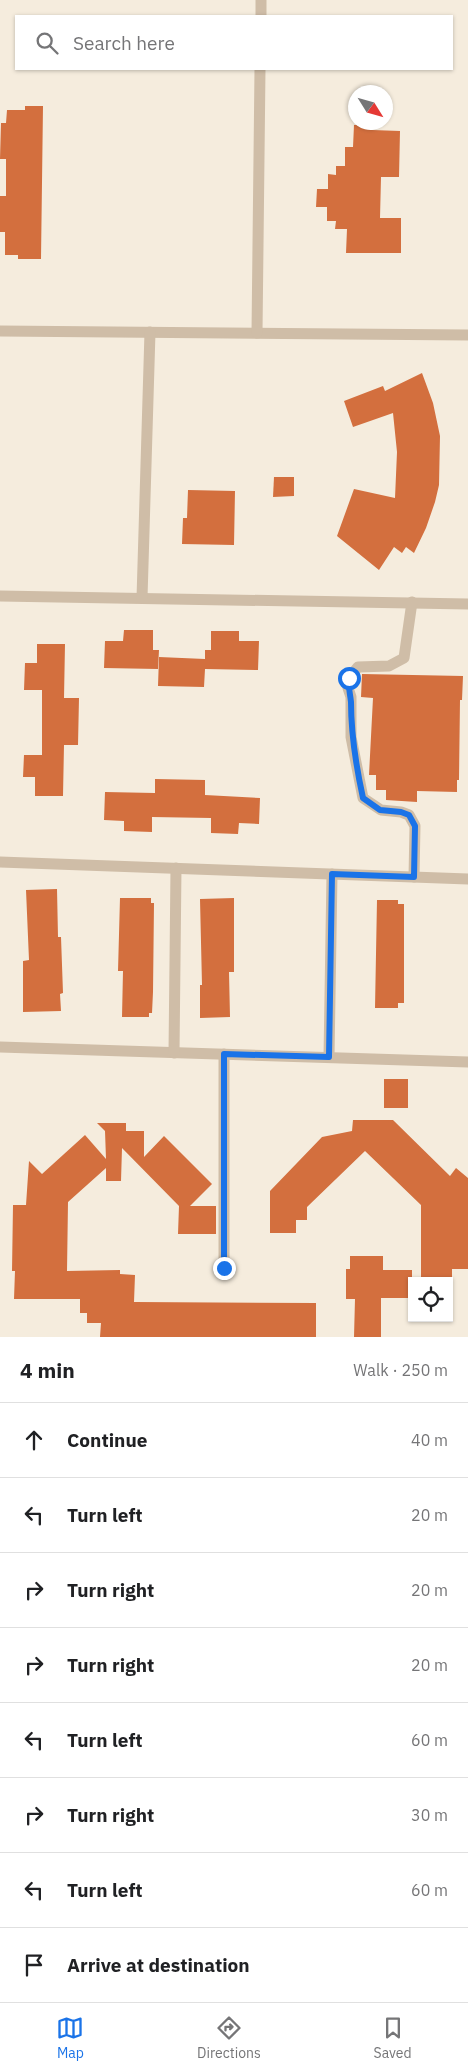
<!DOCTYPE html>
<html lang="en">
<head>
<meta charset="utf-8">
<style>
	:root { --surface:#fff; --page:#f6f6f6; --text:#202124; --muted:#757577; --line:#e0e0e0; --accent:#1a73e8 }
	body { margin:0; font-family:"IBM Plex Sans",sans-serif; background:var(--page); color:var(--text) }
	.controls { position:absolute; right:15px; bottom:15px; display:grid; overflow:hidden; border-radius:0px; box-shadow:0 1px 4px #0004 }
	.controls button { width:45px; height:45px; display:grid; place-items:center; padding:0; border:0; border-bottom:1px solid var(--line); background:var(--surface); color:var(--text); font:25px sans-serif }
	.compass { position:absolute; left:348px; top:85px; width:45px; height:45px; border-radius:50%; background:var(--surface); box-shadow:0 1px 4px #0004; rotate:127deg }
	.stop { position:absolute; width:15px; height:15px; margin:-11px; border:4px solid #1a73e8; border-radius:50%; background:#fff }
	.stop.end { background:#1a73e8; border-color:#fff; box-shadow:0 1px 5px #0008 }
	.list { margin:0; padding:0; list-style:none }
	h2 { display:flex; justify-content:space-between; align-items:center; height:65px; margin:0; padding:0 20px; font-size:21px }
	h2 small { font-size:16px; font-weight:400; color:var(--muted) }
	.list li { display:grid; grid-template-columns:32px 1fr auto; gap:15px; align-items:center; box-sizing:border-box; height:75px; padding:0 20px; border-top:1px solid var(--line) }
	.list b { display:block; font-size:19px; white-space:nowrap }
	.list em { font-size:16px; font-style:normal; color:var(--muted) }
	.icon { flex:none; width:28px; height:28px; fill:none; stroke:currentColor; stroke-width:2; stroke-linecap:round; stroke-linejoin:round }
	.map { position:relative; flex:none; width:468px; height:1337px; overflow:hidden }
	.search { position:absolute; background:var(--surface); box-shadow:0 1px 4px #0004; left:15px; right:15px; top:15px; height:55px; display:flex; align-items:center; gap:12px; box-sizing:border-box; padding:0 18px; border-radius:0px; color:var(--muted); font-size:19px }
	.sheet { height:665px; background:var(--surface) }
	nav { display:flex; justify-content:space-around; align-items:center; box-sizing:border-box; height:70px; border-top:1px solid var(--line); background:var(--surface); font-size:14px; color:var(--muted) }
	nav a { display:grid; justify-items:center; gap:2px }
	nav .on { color:var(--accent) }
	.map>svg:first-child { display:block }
	.building { fill:#d36f3e }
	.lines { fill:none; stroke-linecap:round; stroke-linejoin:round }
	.service { stroke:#cfbda7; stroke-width:11 }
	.route { stroke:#1a73e8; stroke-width:6 }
</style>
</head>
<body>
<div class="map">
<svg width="468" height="1337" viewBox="0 0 468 1337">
	<rect width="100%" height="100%" fill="#f5ecdd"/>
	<g class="building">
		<path d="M25 106H43L41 259H18V255H5V232H0V196H6V159H0L1 123H6L7 110H25Z"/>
		<path d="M354 125H372V130L400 131 399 177H381L380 218H401V253H346L347 229H335L336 221H327V207H316L317 189H328V174L336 175V166H345V147H353Z"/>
		<path d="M422 373 433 403 440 436 439 485 435 502 426 528 414 553 406 547 402 553 394 547 379 570 337 536 354 489 395 498 397 452 393 413 353 427 344 401 383 386 385 391Z"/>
		<path d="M274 477H294V496L273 497Z"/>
		<path d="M188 490 235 491 234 545 182 544 183 518H187Z"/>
		<path d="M124 630H153V650H159L158 669 104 668 105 641H123Z"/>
		<path d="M211 631H239V641H259L258 670 205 669 204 687 158 686 159 657 205 659V650H211Z"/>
		<path d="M37 644H65L64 698H79L78 745H64L63 796H35V777H23L24 755H42V690H24L25 663H37Z"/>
		<path d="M362 674 463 676 462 700H460L459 780H457V792L417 791V802L386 800V790H376V775H369L373 698 361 697Z"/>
		<path d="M155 779 205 780V795L260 798 259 824 239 823 238 834 211 833V818L152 817V832L124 831V821L104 820 105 792 155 793Z"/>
		<path d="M57 889 58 937H61L63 993 60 994 61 1011 23 1012V961L29 960 26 890Z"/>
		<path d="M120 898H151V903H154L153 992 152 1013H149V1017H122L123 971H118Z"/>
		<path d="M234 898V972H229L230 1017 200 1018V985H202L200 899Z"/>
		<path d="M377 900H398V904H404V1003H398V1008H375Z"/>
		<rect x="384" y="1079" width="24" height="29"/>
		<path d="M353 1120H393L450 1176 456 1168 468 1178V1269H452V1277H445V1281H421V1205L365 1151 307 1207V1220H296V1233H270V1191L322 1137 352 1131Z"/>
		<path d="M97 1123H126V1131H144V1157L164 1136 212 1184 190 1206H216V1234H178L179 1206 122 1148 121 1181H106V1168L68 1202 67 1271 120 1270V1274L135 1275 134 1302 316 1303V1337H100L101 1323H87V1313H80V1299H14L15 1271H12L13 1205H26L29 1161 42 1174 85 1135 106 1159 105 1131Z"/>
		<path d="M350 1256H383V1270H412V1298H381V1337H354L355 1299H346V1269H350Z"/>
	</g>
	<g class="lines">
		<g class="service">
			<path d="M261 16V0"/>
			<path d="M0 331 468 335"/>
			<path d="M257 333 260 69"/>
			<path d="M0 596 468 604"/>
			<path d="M142 598 150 332"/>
			<path d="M412 602 404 658 389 666 358 667 349 678 348 688 351 697V737L363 798 381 810 401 812 409 815 415 826 414 877"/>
			<path d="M0 862 468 879"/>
			<path d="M0 1047 468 1062"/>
			<path d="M174 1053 176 868"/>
			<path d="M329 1057 332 874"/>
			<path d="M224 1268V1054"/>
		</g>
	</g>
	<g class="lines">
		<path class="route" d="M224 1268V1054L329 1057 332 874 414 877 415 826 409 815 401 812 380 810 363 798C356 766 351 735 351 702 350 693 348 687 349 678"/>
	</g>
</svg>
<div class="controls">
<button><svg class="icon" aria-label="locate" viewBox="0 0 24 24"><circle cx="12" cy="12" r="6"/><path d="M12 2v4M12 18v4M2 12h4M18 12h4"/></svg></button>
</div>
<svg class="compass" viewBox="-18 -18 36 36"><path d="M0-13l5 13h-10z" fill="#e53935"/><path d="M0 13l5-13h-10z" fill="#757577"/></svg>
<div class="stop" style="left:349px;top:678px"></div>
<div class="stop end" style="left:224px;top:1268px"></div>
<div class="search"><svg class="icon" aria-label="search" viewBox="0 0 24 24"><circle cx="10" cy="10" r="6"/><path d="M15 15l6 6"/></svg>Search here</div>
</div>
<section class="sheet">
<h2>4 min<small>Walk · 250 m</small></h2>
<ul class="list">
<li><svg class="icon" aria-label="ahead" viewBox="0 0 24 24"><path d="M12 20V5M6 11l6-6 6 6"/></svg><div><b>Continue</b></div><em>40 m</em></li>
<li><svg class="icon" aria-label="left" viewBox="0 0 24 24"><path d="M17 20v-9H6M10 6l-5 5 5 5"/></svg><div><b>Turn left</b></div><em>20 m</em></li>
<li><svg class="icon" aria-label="right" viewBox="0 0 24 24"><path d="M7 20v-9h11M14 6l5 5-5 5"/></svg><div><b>Turn right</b></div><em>20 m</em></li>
<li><svg class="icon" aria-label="right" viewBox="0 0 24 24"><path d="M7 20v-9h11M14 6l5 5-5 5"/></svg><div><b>Turn right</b></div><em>20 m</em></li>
<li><svg class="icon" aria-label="left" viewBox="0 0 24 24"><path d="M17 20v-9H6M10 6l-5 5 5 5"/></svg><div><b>Turn left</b></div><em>60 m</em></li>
<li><svg class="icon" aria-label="right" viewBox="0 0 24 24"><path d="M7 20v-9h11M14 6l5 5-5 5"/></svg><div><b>Turn right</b></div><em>30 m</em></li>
<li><svg class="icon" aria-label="left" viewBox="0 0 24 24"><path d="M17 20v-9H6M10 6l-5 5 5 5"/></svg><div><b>Turn left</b></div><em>60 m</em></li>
<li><svg class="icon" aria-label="arrive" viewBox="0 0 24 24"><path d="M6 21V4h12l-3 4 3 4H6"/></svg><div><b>Arrive at destination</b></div></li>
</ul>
</section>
<nav>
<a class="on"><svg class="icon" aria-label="map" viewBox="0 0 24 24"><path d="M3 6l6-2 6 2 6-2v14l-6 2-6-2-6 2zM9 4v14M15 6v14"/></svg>Map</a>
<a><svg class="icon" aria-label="directions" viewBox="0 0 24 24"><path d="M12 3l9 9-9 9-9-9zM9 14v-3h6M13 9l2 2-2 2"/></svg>Directions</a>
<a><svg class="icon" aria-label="saved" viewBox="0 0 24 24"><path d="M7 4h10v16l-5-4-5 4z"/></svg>Saved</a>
</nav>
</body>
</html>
